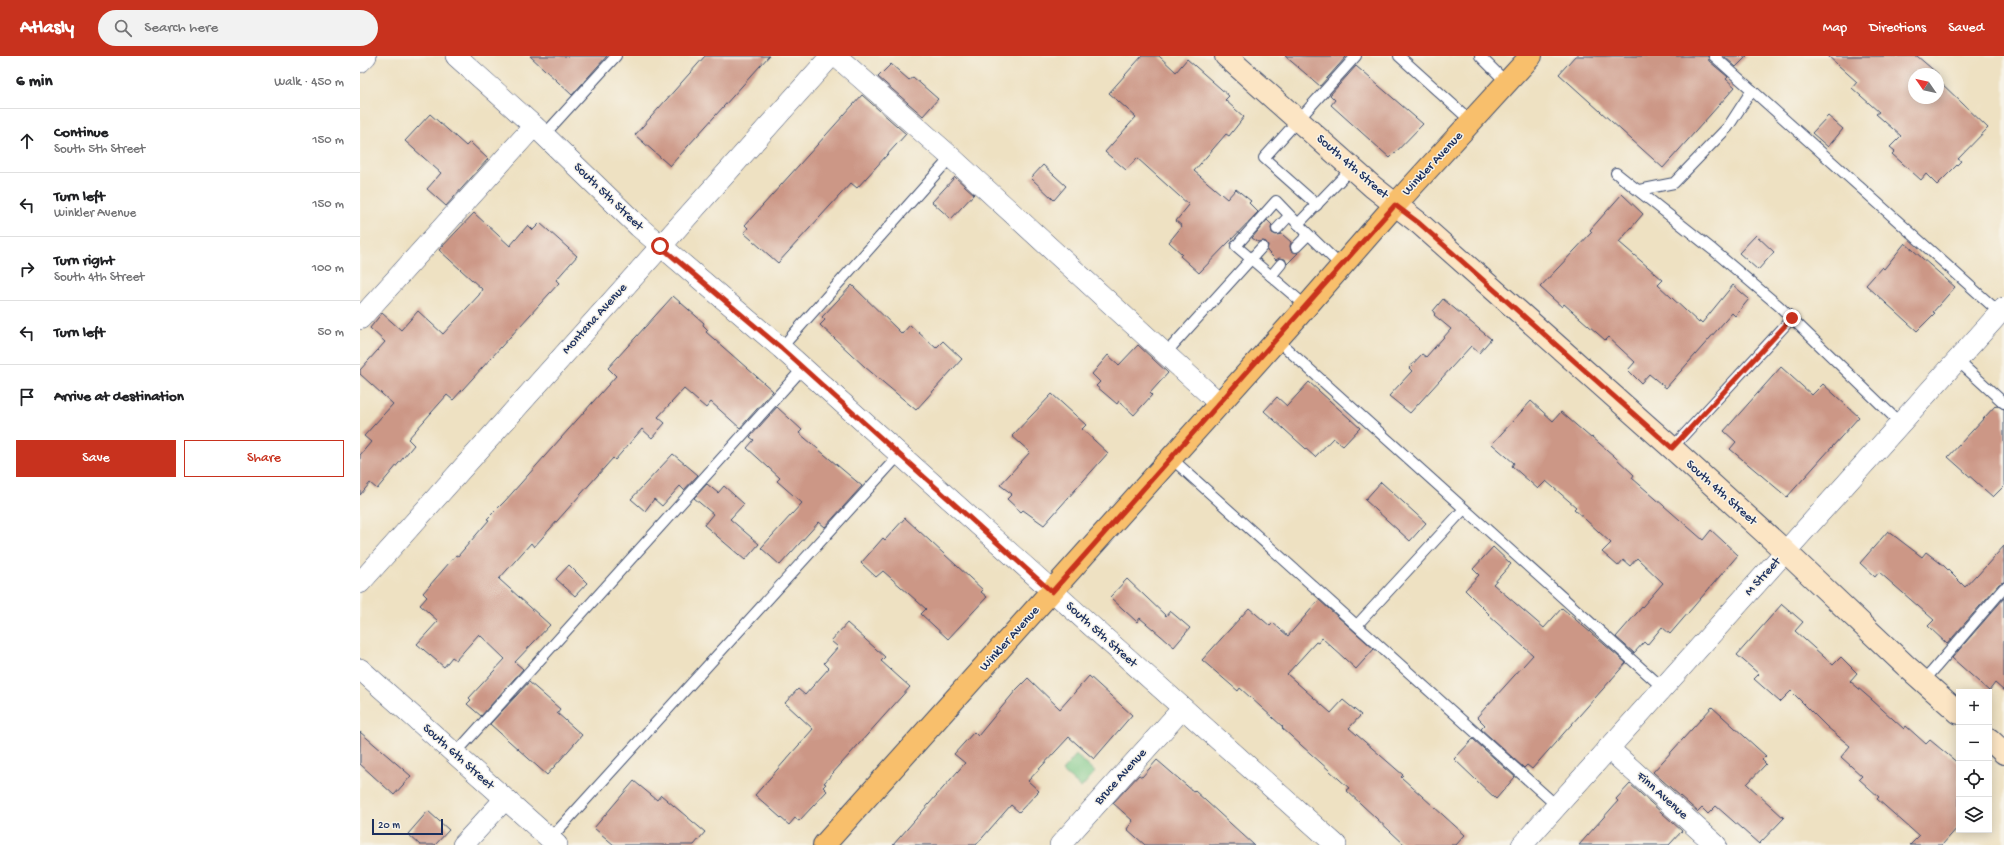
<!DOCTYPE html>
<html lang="en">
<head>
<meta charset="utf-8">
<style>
	:root { --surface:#fff; --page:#f2f2f2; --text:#202124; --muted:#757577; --line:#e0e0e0; --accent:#c8321e }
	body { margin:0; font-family:"Gochi Hand",sans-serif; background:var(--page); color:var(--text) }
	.controls { position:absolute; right:12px; bottom:12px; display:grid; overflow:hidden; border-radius:0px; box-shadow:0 2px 10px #0003 }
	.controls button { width:36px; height:36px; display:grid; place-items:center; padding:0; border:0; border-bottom:1px solid var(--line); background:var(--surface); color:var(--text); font:20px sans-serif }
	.compass { position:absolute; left:1548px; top:12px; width:36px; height:36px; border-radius:50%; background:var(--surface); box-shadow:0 2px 10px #0003; rotate:304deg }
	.scale { position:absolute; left:12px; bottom:10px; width:71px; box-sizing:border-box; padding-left:4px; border:2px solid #1b2f5e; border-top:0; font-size:11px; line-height:14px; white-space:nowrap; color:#1b2f5e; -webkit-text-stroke:3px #f7f3e8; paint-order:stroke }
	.stop { position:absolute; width:12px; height:12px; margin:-9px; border:3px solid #c8321e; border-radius:50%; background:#fff }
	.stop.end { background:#c8321e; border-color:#fff; box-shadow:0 1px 4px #0008 }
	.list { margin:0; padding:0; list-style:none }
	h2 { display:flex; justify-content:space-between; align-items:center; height:52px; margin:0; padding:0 16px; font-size:17px }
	h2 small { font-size:13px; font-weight:400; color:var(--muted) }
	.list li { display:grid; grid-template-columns:26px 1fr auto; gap:12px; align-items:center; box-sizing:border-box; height:64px; padding:0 16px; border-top:1px solid var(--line) }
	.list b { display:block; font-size:15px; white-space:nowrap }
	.list p { margin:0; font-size:13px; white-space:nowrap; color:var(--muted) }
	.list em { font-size:13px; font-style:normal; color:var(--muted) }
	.actions { display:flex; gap:8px; padding:12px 16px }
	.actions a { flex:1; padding:9px 0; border:1px solid var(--accent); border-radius:0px; text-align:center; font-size:14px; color:var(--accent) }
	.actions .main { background:var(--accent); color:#fff }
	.icon { flex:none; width:22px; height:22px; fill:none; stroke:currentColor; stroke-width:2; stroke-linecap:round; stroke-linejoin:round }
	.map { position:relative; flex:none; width:1644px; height:789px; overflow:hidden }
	header { display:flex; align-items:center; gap:24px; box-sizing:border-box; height:56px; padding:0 20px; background:var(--accent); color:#fff }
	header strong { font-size:19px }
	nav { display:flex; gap:22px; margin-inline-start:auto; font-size:14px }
	.search { width:280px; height:36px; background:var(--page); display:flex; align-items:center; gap:10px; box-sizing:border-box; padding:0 14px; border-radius:22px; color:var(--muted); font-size:15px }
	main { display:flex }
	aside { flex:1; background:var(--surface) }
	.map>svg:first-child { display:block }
	.green { fill:#7cc887; stroke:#4c7c72 }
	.building { fill:#cc9786 }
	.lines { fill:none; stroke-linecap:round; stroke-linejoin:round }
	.service-casing { stroke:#3b4a6d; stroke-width:12 }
	.minor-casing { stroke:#3b4a6d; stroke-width:22 }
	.secondary-casing { stroke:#3b4a6d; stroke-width:24 }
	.primary-casing { stroke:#3b4a6d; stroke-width:24 }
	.service { stroke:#fff; stroke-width:10 }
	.minor { stroke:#fff; stroke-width:21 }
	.secondary { stroke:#fce5c4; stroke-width:22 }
	.primary { stroke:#f8bf6c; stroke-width:22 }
	.route { stroke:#c8321e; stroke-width:5 }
	.labels { text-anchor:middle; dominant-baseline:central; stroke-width:3; stroke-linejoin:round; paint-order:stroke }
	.street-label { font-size:13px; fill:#1b2f5e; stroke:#f7f3e8 }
</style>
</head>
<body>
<header>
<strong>Atlasly</strong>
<div class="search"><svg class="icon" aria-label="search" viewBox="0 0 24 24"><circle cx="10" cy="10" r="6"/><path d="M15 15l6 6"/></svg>Search here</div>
<nav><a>Map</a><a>Directions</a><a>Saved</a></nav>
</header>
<main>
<aside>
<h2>6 min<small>Walk · 450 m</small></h2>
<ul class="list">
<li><svg class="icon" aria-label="ahead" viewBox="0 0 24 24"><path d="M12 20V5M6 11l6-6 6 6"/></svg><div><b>Continue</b><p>South 5th Street</p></div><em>150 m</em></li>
<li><svg class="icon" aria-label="left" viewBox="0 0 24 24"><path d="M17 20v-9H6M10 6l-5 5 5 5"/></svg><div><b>Turn left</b><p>Winkler Avenue</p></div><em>150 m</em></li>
<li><svg class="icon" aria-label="right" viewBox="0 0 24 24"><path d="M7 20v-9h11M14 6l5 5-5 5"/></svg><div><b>Turn right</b><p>South 4th Street</p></div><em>100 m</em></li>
<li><svg class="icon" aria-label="left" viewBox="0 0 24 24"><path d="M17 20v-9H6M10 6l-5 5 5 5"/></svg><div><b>Turn left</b></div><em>50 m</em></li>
<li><svg class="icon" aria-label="arrive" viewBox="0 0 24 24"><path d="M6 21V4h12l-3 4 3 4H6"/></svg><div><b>Arrive at destination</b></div></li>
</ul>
<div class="actions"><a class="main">Save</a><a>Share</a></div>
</aside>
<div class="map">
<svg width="1644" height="789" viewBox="0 0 1644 789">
	<rect width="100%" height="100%" fill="#f7f3e8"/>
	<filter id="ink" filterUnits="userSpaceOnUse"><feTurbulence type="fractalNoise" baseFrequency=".025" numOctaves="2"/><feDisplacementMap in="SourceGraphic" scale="8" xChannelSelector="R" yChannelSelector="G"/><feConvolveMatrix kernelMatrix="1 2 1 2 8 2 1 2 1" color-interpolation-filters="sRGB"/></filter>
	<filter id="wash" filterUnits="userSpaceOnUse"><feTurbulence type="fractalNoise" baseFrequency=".012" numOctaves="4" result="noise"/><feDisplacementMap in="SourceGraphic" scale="16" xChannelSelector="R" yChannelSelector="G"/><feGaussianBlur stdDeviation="0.9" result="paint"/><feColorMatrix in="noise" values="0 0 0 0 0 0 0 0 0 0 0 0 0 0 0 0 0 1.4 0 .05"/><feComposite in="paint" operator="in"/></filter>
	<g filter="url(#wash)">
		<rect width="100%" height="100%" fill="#eee1c2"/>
		<path class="green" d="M716 699 735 716 721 732 702 715Z"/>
		<g id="blocks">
			<g class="building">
				<path d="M170 0H247L212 39Z"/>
				<path d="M345 0H409L310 110 275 79Z"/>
				<path d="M782 0H799L816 16 827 3 869 40 865 44 884 61 869 80 866 78 834 115 867 143 876 133 891 145 889 147 898 156 839 217 820 200 822 198 809 186 822 170 816 165 829 149 777 102 766 114 745 96 776 61 749 37Z"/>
				<path d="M925 0H985L986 1 960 30Z"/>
				<path d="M1215 0H1348L1349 5 1368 21 1366 23 1375 31 1303 112 1199 18Z"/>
				<path d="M1364 0H1387L1376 11Z"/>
				<path d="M1468 0H1557L1578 18H1554V42H1578V24L1628 72 1598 103 1601 105 1577 129 1566 118 1561 124 1532 98 1535 95 1530 91 1541 80 1516 58 1519 56 1492 32 1497 26Z"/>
				<path d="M531 8 549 24 553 21 578 43 563 60 518 21Z"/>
				<path d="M996 10 1063 68 1030 102 971 49 975 44 970 39Z"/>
				<path d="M502 39 546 78 497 132 491 127 418 207 384 177 388 172 385 169Z"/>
				<path d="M70 58 106 90 110 86 128 103 86 150 67 133 81 117 45 85Z"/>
				<path d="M1468 60 1483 73 1468 91 1452 77Z"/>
				<path d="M683 109 706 130 694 144 671 122Z"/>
				<path d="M595 121 614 138 591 163 572 146Z"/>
				<path d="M1262 138 1283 158 1259 186 1303 224 1298 229 1339 267 1340 265 1342 267 1373 229 1389 243 1375 260 1372 257 1306 332 1289 318 1281 327 1268 314 1275 306 1248 281 1245 284 1204 248 1202 251 1180 231 1232 176 1230 174Z"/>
				<path d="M114 157 150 190 168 169 173 174 180 167 217 200 196 224 199 227 93 344 87 339 48 383 54 389 17 433 10 427 0 439V399L11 386 4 380 33 348 0 318V314L25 286 10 272 22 257 41 274 58 255 83 278 119 239 122 233 79 194Z"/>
				<path d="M907 164 912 169 911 172 912 177 916 179 922 178 931 186 930 190 931 195 938 197 927 208 925 203 919 202 916 204 907 195 908 189 906 186 903 185 898 186 892 182Z"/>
				<path d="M1396 179 1414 196 1398 214 1379 197Z"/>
				<path d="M1545 187 1595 231 1573 256 1575 257 1557 275 1506 229 1522 211 1524 213Z"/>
				<path d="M492 229 542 278 550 269 576 292 583 285 602 303 556 354 505 311 460 269 465 264 462 261Z"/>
				<path d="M313 240 344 267 343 269 348 274 346 276 413 335 380 372 351 346 346 352 324 333 298 361 305 367 292 382 282 373 255 404 253 402 174 491 171 487 139 523 190 569 155 606 163 613 121 660 107 648 111 644 109 642 145 603 119 578 96 604 92 601 84 611 57 588 78 565 60 549 67 541 63 537 96 499 98 500 129 464 127 463 145 445 256 320 248 312Z"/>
				<path d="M1083 243 1131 283 1119 297 1111 290 1050 357 1029 340 1052 315 1049 312 1062 298 1066 301 1091 273 1074 259 1075 258 1073 255Z"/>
				<path d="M778 289 808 317 790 337 792 339 774 359 759 345 757 348 736 330 740 326 732 318 748 299 759 309Z"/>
				<path d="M1421 311 1452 339 1463 328 1499 361 1427 441 1370 393 1376 386 1364 375Z"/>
				<path d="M949 326 1000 372 983 390 973 382 955 401 904 355 917 341 927 350Z"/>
				<path d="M692 338 726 369 722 373 748 397 684 469 663 454 661 456 647 443 652 438 640 429 670 396 652 380Z"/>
				<path d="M1171 345 1193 365 1201 356 1231 382 1232 381 1254 400 1274 419 1272 422 1343 484 1351 474 1378 499 1310 578 1302 571 1287 589 1284 586 1274 597 1256 581 1303 527 1277 502 1270 510 1263 504 1258 510 1242 496 1251 487 1214 453 1216 451 1186 425 1178 433 1152 410 1154 407 1132 388Z"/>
				<path d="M1636 349 1644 353V430L1633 441 1588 401Z"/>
				<path d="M417 351 442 374 439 377 502 430 465 471 459 466 420 509 401 492 442 447 417 425 420 422 387 392 394 384 390 381Z"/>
				<path d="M313 398 338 419 324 434 320 430 302 450 294 443 285 455 271 443Z"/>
				<path d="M1021 426 1066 467 1050 485 1005 444Z"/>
				<path d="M347 428 358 437 364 430 384 448 370 463 399 488 385 504 344 469 353 458 334 442Z"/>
				<path d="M545 462 623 534 621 536 627 541 588 583 561 558 566 553 523 515 516 521 501 507 523 482 525 484Z"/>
				<path d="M1528 475 1562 501 1566 496 1584 510 1605 531 1616 519 1617 520 1644 490V526L1639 528 1587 588 1568 570 1574 564 1519 516 1515 521 1500 507Z"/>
				<path d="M1133 491 1151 508 1133 528 1184 572 1202 552 1266 607 1172 713 1167 709 1164 712 1121 673 1125 669 1117 661 1173 599 1128 559 1129 558 1105 534 1119 519 1113 513Z"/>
				<path d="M209 509 227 527 215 540 196 523Z"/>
				<path d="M767 523 806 560 810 555 830 572 814 591 780 562 777 566 750 541Z"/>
				<path d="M1644 542V635L1635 627 1629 635 1592 602Z"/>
				<path d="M959 544 1014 593 996 613 962 582 958 587 956 586 927 618 971 657 983 644 1001 659 989 672 1043 719 1041 721 1105 779 1096 789H1045L986 734 989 732 922 672 923 671 880 632 878 635 842 604 889 552 910 570 913 567 928 580Z"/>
				<path d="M1422 548 1443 566 1435 575 1473 609 1481 601 1497 617 1490 625 1512 644 1544 673 1546 670 1566 688 1570 684 1599 708V770L1582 789H1550L1559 780 1517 743 1519 741 1499 723 1502 720 1481 701 1490 690 1467 671 1431 635 1420 646 1394 623 1399 618 1377 599Z"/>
				<path d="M487 567 525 601 521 605 550 631 464 727 466 728 463 731 467 735 439 765 435 762 429 769 395 739 453 673 425 647 438 633 445 639 469 612 464 607 478 591 471 585Z"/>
				<path d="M729 620 772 659 734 703 709 681 668 725 679 735 659 756 651 749 616 789H533L605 707 594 698 614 676 618 680 656 634 668 622 700 653Z"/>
				<path d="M169 626 200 653 197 657 222 679 187 719 130 668Z"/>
				<path d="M1352 651 1406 700 1402 704 1406 708 1387 728 1424 762 1399 788 1356 750 1348 758 1342 752 1338 756 1293 716Z"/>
				<path d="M0 676 51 720 34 739 0 708Z"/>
				<path d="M1113 683 1155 721 1136 743 1094 703Z"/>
				<path d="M797 704 834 736 835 735 894 789H785L767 773 773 765 753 747 779 719 782 721Z"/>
				<path d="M274 725 297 744 301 739 345 776 334 789H254L234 772Z"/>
				<path d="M1270 728 1322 775 1309 789H1219L1258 745 1256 743Z"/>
				<path d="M68 755 89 774 75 789H60L48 778Z"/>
			</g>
		</g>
	</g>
	<g filter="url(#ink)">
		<use href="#blocks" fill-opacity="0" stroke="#3b4a6d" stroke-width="1"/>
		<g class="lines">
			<defs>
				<g id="service">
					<path d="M1039 0 1112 66"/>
					<path d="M1120 0 1147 27"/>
					<path d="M1354 0 1640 257"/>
					<path d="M184 79 256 0"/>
					<path d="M1256 117 1353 194 1419 250 1541 368"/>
					<path d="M1279 134 1314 127 1368 71 1392 34"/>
					<path d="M957 149 904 102 996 0"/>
					<path d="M938 168 981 210"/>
					<path d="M917 173 929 160"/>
					<path d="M936 191 948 179"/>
					<path d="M911 220 921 208"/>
					<path d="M946 250 876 190 916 145 938 168 992 112"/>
					<path d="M917 284 1303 632"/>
					<path d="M421 292 591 101"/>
					<path d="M805 298 902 191"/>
					<path d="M1597 304 1644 347"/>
					<path d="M1312 392 1432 262"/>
					<path d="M811 402 1197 750"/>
					<path d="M997 569 1104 453"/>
					<path d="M1564 625 1644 532"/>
					<path d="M95 698 443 312"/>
					<path d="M190 783 540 398"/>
				</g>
				<g id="minor">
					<path d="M96 0 184 79 279 171 421 292 976 789"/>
					<path d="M476 0 591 101 860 348"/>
					<path d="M0 6 6 0"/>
					<path d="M0 263 174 70"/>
					<path d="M0 527 471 0"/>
					<path d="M0 613 197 789"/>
					<path d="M1248 692 1356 789"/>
					<path d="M103 789 145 743"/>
					<path d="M700 789 823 652"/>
					<path d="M1162 789 1644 252"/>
				</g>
				<g id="secondary">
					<path d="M866 0 1013 131 1059 167 1312 392 1426 496 1545 609 1599 657"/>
					<path d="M1629 683 1644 697"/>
				</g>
				<path id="primary" d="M464 789 932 267 1035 149 1171 0"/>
			</defs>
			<use href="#service" class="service-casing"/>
			<use href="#minor" class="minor-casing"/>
			<use href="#secondary" class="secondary-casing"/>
			<use href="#primary" class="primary-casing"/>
			<use href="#service" class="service"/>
			<use href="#minor" class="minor"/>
			<use href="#secondary" class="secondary"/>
			<use href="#primary" class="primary"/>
		</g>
	</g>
	<g class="lines" filter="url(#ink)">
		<path class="route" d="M300 190 421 292 692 536 1035 149 1059 167 1312 392 1432 262"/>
	</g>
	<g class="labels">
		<g class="street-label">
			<text transform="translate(1073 108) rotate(-47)">Winkler Avenue</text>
			<text transform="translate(992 111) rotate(41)">South 4th Street</text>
			<text transform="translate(248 141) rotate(44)">South 5th Street</text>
			<text transform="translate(235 263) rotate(-48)">Montana Avenue</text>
			<text transform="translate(1361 437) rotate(42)">South 4th Street</text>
			<text transform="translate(1403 521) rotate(-48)">M Street</text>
			<text transform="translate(741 579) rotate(42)">South 5th Street</text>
			<text transform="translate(650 583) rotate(-48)">Winkler Avenue</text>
			<text transform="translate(98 701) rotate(42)">South 6th Street</text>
			<text transform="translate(761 721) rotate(-48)">Bruce Avenue</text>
			<text transform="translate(1302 740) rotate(42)">Finn Avenue</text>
		</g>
	</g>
</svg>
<div class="controls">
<button>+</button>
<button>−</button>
<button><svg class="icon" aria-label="locate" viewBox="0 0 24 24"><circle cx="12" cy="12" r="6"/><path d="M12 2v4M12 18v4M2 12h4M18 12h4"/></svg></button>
<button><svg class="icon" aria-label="layers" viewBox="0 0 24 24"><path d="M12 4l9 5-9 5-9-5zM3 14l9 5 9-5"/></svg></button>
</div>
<svg class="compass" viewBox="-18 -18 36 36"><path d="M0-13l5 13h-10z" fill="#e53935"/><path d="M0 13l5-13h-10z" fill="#757577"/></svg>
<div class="scale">20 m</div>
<div class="stop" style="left:300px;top:190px"></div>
<div class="stop end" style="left:1432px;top:262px"></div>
</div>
</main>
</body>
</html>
